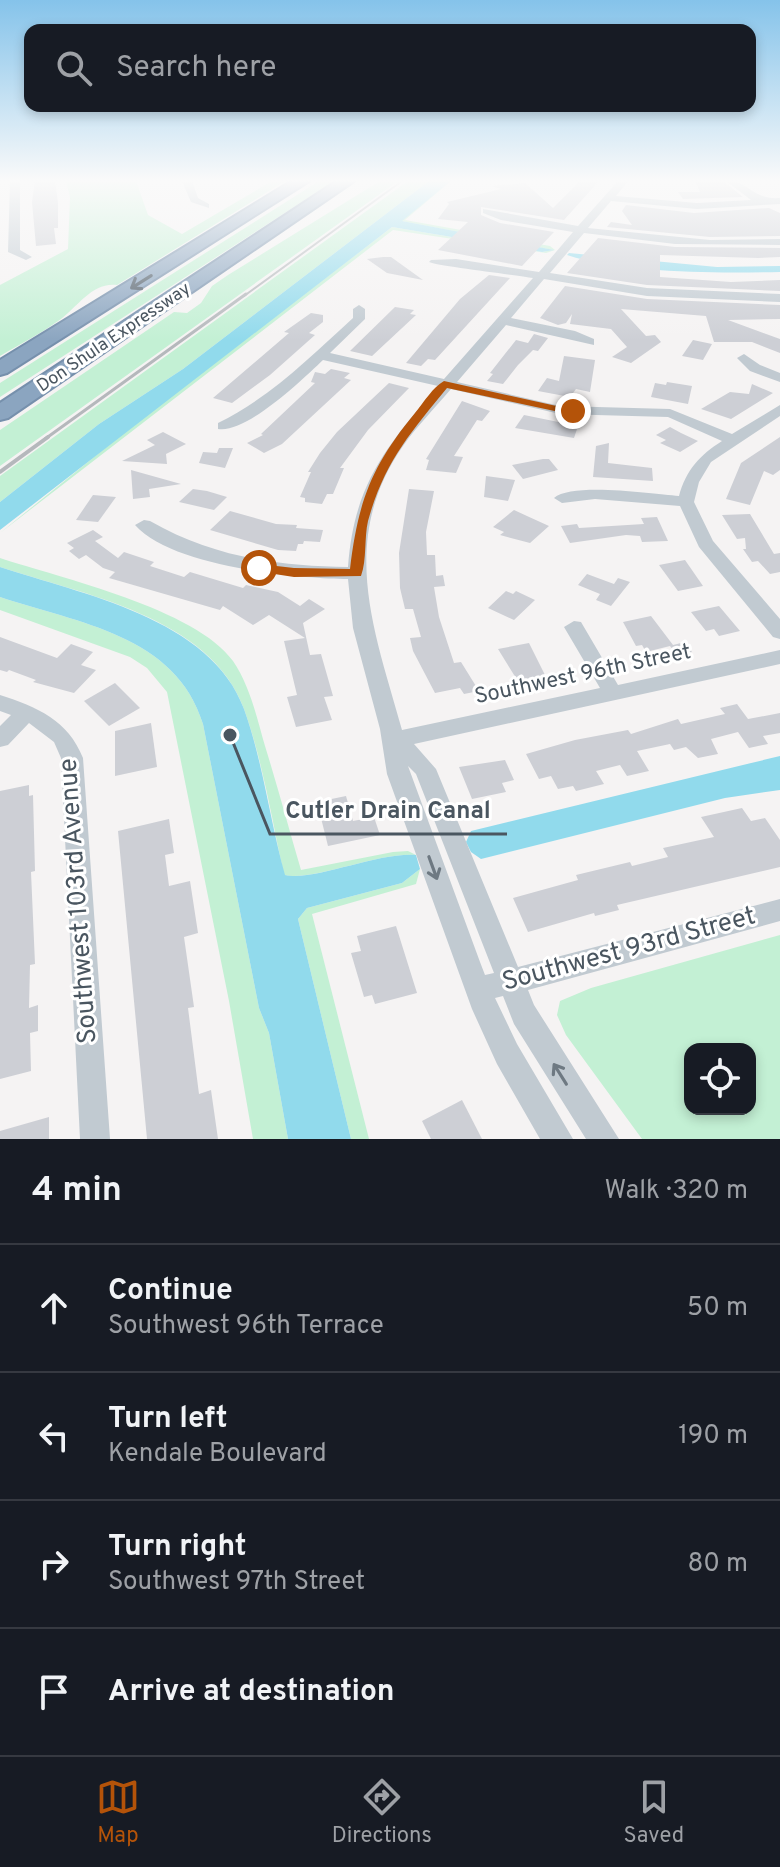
<!DOCTYPE html>
<html lang="en">
<head>
<meta charset="utf-8">
<style>
	:root { --surface:#171b24; --page:#20242c; --text:#f1f3f6; --muted:#9ea1a6; --line:#363941; --accent:#b45309 }
	body { margin:0; font-family:Overpass,sans-serif; background:var(--page); color:var(--text) }
	.controls { position:absolute; right:24px; bottom:24px; display:grid; overflow:hidden; border-radius:16px; box-shadow:0 4px 12px #0003 }
	.controls button { width:72px; height:72px; display:grid; place-items:center; padding:0; border:0; border-bottom:2px solid var(--line); background:var(--surface); color:var(--text); font:40px sans-serif }
	.stop { position:absolute; width:24px; height:24px; margin:-18px; border:6px solid #b45309; border-radius:50%; background:#fff }
	.stop.end { background:#b45309; border-color:#fff; box-shadow:0 2px 8px #0008 }
	.list { margin:0; padding:0; list-style:none }
	h2 { display:flex; justify-content:space-between; align-items:center; height:104px; margin:0; padding:0 32px; font-size:34px }
	h2 small { font-size:26px; font-weight:400; color:var(--muted) }
	.list li { display:grid; grid-template-columns:52px 1fr auto; gap:24px; align-items:center; box-sizing:border-box; height:128px; padding:0 32px; border-top:2px solid var(--line) }
	.list b { display:block; font-size:30px; white-space:nowrap }
	.list p { margin:0; font-size:26px; white-space:nowrap; color:var(--muted) }
	.list em { font-size:26px; font-style:normal; color:var(--muted) }
	.icon { flex:none; width:44px; height:44px; fill:none; stroke:currentColor; stroke-width:2; stroke-linecap:round; stroke-linejoin:round }
	.map { position:relative; flex:none; width:780px; height:1139px; overflow:hidden }
	.search { position:absolute; background:var(--surface); box-shadow:0 4px 12px #0003; left:24px; right:24px; top:24px; height:88px; display:flex; align-items:center; gap:20px; box-sizing:border-box; padding:0 28px; border-radius:16px; color:var(--muted); font-size:30px }
	.sheet { height:616px; background:var(--surface) }
	nav { display:flex; justify-content:space-around; align-items:center; box-sizing:border-box; height:112px; border-top:2px solid var(--line); background:var(--surface); font-size:22px; color:var(--muted) }
	nav a { display:grid; justify-items:center; gap:4px }
	nav .on { color:var(--accent) }
	.map>svg:first-child { display:block }
	.green { fill:#c3f0d4; fill-rule:evenodd }
	.water { fill:#91daec }
	.building { fill:#cdcfd5 }
	.lines { fill:none; stroke-linecap:round; stroke-linejoin:round }
	.highway-casing { stroke:#7690ac; stroke-width:4 }
	.minor { fill:#c1cad1; fill-rule:evenodd }
	.highway { fill:#8ba5c0; fill-rule:evenodd }
	.rail-far2 { stroke:#b5b8bc; stroke-width:2 }
	.rail-far1 { stroke:#b5b8bc; stroke-width:3 }
	.rail { stroke:#b5b8bc; stroke-width:4 }
	.oneway { stroke:#505e6a }
	.oneway2 { stroke:#6e7982 }
	.route { fill:#b45309 }
	.labels { text-anchor:middle; dominant-baseline:central; stroke-width:6; stroke-linejoin:round; paint-order:stroke }
	.far-street-label { font-size:18px; fill:#4a5660; stroke:#fff }
	.street-label { font-size:22px; fill:#4a5660; stroke:#fff }
	.near-street-label { font-size:26px; fill:#4a5660; stroke:#fff }
	.leader { fill:none; stroke:#4a5660; stroke-width:3 }
	.callout-dot { fill:#4a5660; stroke:#fff; stroke-width:3 }
	.callout-label { font-size:24px; text-anchor:middle; font-weight:bold; fill:#4a5660; stroke:#fff; stroke-width:6; stroke-linejoin:round; paint-order:stroke }
</style>
</head>
<body>
<div class="map">
<svg width="780" height="1139" viewBox="0 0 780 1139">
	<rect width="100%" height="100%" fill="#f5f3f3"/>
	<g class="green">
		<path d="M66 181H136L148 215 182 234 272 181H285L117 285C93 282 79 305 61 319 42 333 20 344 0 356V285L68 249 70 197Z"/>
		<path d="M319 181H334L0 397V383Z"/>
		<path d="M380 181H398L0 466V430L174 312 187 313 201 303 212 286 228 275Z"/>
		<path d="M408 181H429L183 369 99 424 0 502V476Z"/>
		<path d="M451 181 405 220 550 246 555 250 546 253 393 230 0 533 125 432 392 227 542 252 553 250 401 221Z"/>
		<path d="M0 558C61 578 196 609 233 661 250 686 257 718 265 746 278 788 289 829 301 870L393 852 408 851 416 855C377 852 313 882 284 875 272 820 263 762 244 709 211 617 82 594 0 567Z"/>
		<path d="M0 597C78 623 176 635 203 724L259 1008 269 1033 288 1139H253L229 1001 167 692 147 668 130 657 0 610Z"/>
		<path d="M420 869 416 884 312 914 369 1139H351L298 919 307 908 402 883Z"/>
		<path d="M780 935V1139H642L566 1035 557 1015 560 1001 591 988ZM690 1049H750V1109H690Z"/>
	</g>
	<g class="water">
		<path d="M429 181H451L402 221 554 250 542 252 392 227 0 530V502L99 424 183 369Z"/>
		<path d="M569 253 717 267 780 266V272C717 273 626 274 567 255Z"/>
		<path d="M0 567C81 594 211 618 244 709 263 762 270 821 285 875 313 882 377 852 416 855L420 869 402 883 307 908 298 919 351 1139H288L269 1033 259 1008 203 724C176 635 78 623 0 597Z"/>
		<path d="M780 756V790L725 798 481 859 471 852 466 842 471 831Z"/>
	</g>
	<g class="building">
		<path d="M35 181H55L58 203V228H54L56 244 36 246 32 202Z"/>
		<path d="M580 181H599L564 220 481 207V215L500 223 554 232 522 266 438 250 468 222 438 219 449 204 447 202 501 189 492 186 525 183 553 208Z"/>
		<path d="M695 181H723L743 197 683 199 678 192H700Z"/>
		<path d="M626 205 694 213 769 208 780 213V236L710 237 607 227 611 222 632 225 622 211Z"/>
		<path d="M598 238 675 247 780 248V257L758 258 660 255V277L731 282 780 280V291L647 285 567 273Z"/>
		<path d="M383 257H391L423 280 387 273 367 259Z"/>
		<path d="M489 275 510 278 435 360 428 359 421 366 406 363 460 299Z"/>
		<path d="M565 286 647 299 780 305V319L728 320 780 339V353L752 342H714L706 316 621 309 646 336 655 335 661 342 631 363 612 357 627 347 611 329 570 324 572 314 566 323 558 325 540 318Z"/>
		<path d="M395 307 414 310 410 314 416 315 372 356 350 351Z"/>
		<path d="M311 313 323 315V322L309 333 315 335 270 375 232 403 213 398 289 333 284 332Z"/>
		<path d="M534 334 548 338 538 351 533 350 518 365 503 384 487 381 493 374 490 373 516 340 528 343Z"/>
		<path d="M693 340 712 344 703 360 682 356Z"/>
		<path d="M564 356 595 360 590 392 576 389 570 397 538 391 547 378 559 381Z"/>
		<path d="M331 369 350 373 344 378 351 380 282 444 264 453 247 443 263 435 261 434 315 383 311 382 315 372 325 374Z"/>
		<path d="M667 382 692 386 688 404 651 397 655 383 666 385Z"/>
		<path d="M389 383 409 388 368 430 340 468H344L333 494H327L322 504 305 502V498L300 497 311 472H308L320 453 337 432Z"/>
		<path d="M752 384 773 393 731 419 701 409 730 392 749 394Z"/>
		<path d="M462 401 490 411 482 421 477 420 454 456 463 457 456 473 426 470 429 460 426 459Z"/>
		<path d="M524 415 578 426 574 438 515 428Z"/>
		<path d="M670 427 681 433 698 441 680 452 660 443 666 440 656 435Z"/>
		<path d="M163 432 186 444 166 454 167 464 122 461 155 445 147 440Z"/>
		<path d="M780 437V470L773 475 764 471 750 505 726 499 741 463Z"/>
		<path d="M609 443 608 463 652 468 653 481 593 477 596 446Z"/>
		<path d="M219 448H233L225 468 199 463 203 452 217 453Z"/>
		<path d="M543 459H549L558 470 523 479 512 465Z"/>
		<path d="M131 470 181 484 149 489 150 497 133 499Z"/>
		<path d="M486 476 515 480 508 501 484 497Z"/>
		<path d="M193 489 207 491 227 497 214 510 179 502Z"/>
		<path d="M409 489 434 491 426 532 427 555H435L436 576 443 575 445 586 434 587 439 617 454 663 461 662 479 691 464 694 460 688 435 693 413 651 410 638 421 637 413 609H405L400 588 399 553Z"/>
		<path d="M93 495 116 497 98 522 76 520Z"/>
		<path d="M514 510 527 516 549 526 530 543 500 535 504 532 493 527Z"/>
		<path d="M230 511 276 524 297 525 296 528 323 530 320 542 304 541 303 544H298L296 551 278 550 210 530Z"/>
		<path d="M750 514 774 554 780 553V572L770 574 758 561 752 562 743 549H746L745 538 737 539 722 515Z"/>
		<path d="M657 517 668 541 642 542 640 536 626 535 570 543 561 526 577 524 579 528 644 524 641 518Z"/>
		<path d="M93 530 103 537 95 541 118 558 124 552 154 562 150 566 184 577 190 572 243 588 246 585 278 592 300 606 309 599 325 609 303 623 310 655 321 654 333 696 324 697 332 720 296 727 287 697 297 695 284 641 305 638 269 615 253 625 223 606 220 610 109 578 115 572 103 568 86 555 79 559 69 551 74 548 67 543Z"/>
		<path d="M685 560 703 586 678 591 659 565Z"/>
		<path d="M587 574 614 584 618 578 630 582 611 606 596 600 600 594 578 585Z"/>
		<path d="M506 591 513 594 516 591 535 600 514 620 488 608Z"/>
		<path d="M719 606 740 631 719 636 714 629 706 631 691 612Z"/>
		<path d="M651 616 673 645 685 642 692 652 677 655 670 646 646 652 642 645 636 646 623 622Z"/>
		<path d="M0 637 57 658 71 644 93 652 81 665 96 670 74 693 33 682 36 680 9 670 7 672 0 670Z"/>
		<path d="M529 643 546 677 519 683 498 649Z"/>
		<path d="M115 683 140 708 109 726 84 701Z"/>
		<path d="M737 704 748 719 780 713V733L763 736 768 744 749 748 738 732 711 739 718 754 698 758 686 747 674 750 670 744 637 751 649 771 627 776 620 765 596 771 604 784 576 791 573 786 558 789 551 776 539 779 526 754 575 740 628 730 631 734 678 719 681 724 725 714 720 708Z"/>
		<path d="M151 723 157 767 115 776V731Z"/>
		<path d="M505 760 514 780 502 783 506 792 472 799 459 767Z"/>
		<path d="M29 785V796L33 795 35 871 31 872 35 964 30 965 29 1008 38 1005V1031L30 1033 31 1071 0 1079V791Z"/>
		<path d="M346 796 353 821 374 817 380 835 328 846 317 802Z"/>
		<path d="M742 808 751 821 765 818 780 840V867L617 905 619 910 595 916 594 913 528 932 513 898 578 880 576 875 630 862 632 866 668 857 663 848 714 837 701 817Z"/>
		<path d="M169 819 174 853 165 855 169 886 190 881 198 933 184 937 194 1007 188 1008 199 1094 211 1090 218 1139H147L118 831Z"/>
		<path d="M396 926 417 993 375 1004 372 995 364 997 351 953 361 951 357 936Z"/>
		<path d="M462 1100 482 1139H431L422 1121Z"/>
		<path d="M49 1117V1139H0V1131Z"/>
	</g>
	<g class="lines">
		<defs>
			<g id="highway">
				<path d="M292 181H309L7 373 0 375V360Z"/>
				<path d="M337 181H354L8 418 0 420V403Z"/>
			</g>
		</defs>
		<use href="#highway" class="highway-casing"/>
		<g class="minor">
			<path d="M10 181H20V250L32 257 26 260 8 252Z"/>
			<path d="M182 181H192L198 198 209 204V208L191 202Z"/>
			<path d="M618 181H628L616 196 697 203 751 200 726 181C750 181 752 200 780 198V204L697 209 611 201 588 228 710 240 780 239V245L675 244 584 233 550 273 647 288 780 294V302L647 296 544 279 511 318 575 331 594 339V345L506 325 457 382 560 406 670 409 732 434 780 405V416L711 462 699 482 694 502 713 541 780 619V639L773 637 699 547 680 506 595 499 562 503 554 498C572 482 653 494 679 496 686 470 700 455 722 441L668 417 560 414 451 389C435 408 417 426 403 446 337 541 375 632 402 730L600 688 564 627 574 621 581 622 618 685 780 650V664L414 744 436 769 518 967 780 899V921L528 990 534 1005 619 1139H586L514 1024 503 996 495 998 517 1044 573 1139H540L497 1064 472 1009 387 774 380 729 353 628 348 579C294 578 173 567 135 525L144 520 150 521C213 557 277 566 348 567 354 484 386 447 438 386L323 360C303 379 246 434 218 429V423C271 397 310 357 353 318V309L359 305 365 309V319L330 353 444 379 533 278C517 275 437 266 429 262L431 260 456 259 539 272 573 232 501 220 483 213V209L578 226ZM408 766 416 774 494 973 485 975 480 962Z"/>
			<path d="M744 354 760 365 780 373V382L750 371 737 358Z"/>
			<path d="M0 695C37 707 68 720 83 758L110 1139H80L61 758 54 742 29 723 8 745 0 747V726L11 715 0 711Z"/>
		</g>
		<use href="#highway" class="highway"/>
		<path class="rail-far2" d="M244 296 402 181"/>
		<path class="rail-far1" d="M45 439 246 294"/>
		<path class="rail" d="M0 472 48 437"/>
	</g>
	<defs><path id="oneway-shaft" d="M-6 0H5M1.5-3L5.5 0L1.5 3" fill="none" stroke-width="1.6" stroke-linecap="round" stroke-linejoin="round" transform="scale(2)"/></defs>
	<use class="oneway" href="#oneway-shaft" transform="translate(141 282) rotate(148)"/>
	<g class="oneway2">
		<use href="#oneway-shaft" transform="translate(433 868) rotate(70)"/>
		<use href="#oneway-shaft" transform="translate(560 1074) rotate(-122)"/>
	</g>
	<linearGradient id="sky" x2="0" y2="1"><stop stop-color="#85c3ea"/><stop offset="0.53" stop-color="#fafafa"/><stop offset="1" stop-color="#fafafa" stop-opacity="0"/></linearGradient>
	<rect width="780" height="341" fill="url(#sky)"/>
	<path class="route" d="M444 381 579 411 573 415 447 388C410 433 384 463 368 521 364 538 367 559 361 576L294 577 255 571V566L259 564 294 568 350 569C358 501 372 465 415 413 424 402 433 387 444 381Z"/>
	<g class="labels">
		<g class="far-street-label">
			<text transform="translate(114 338) rotate(-34)">Don Shula Expressway</text>
		</g>
		<g class="street-label">
			<text transform="translate(583 675) rotate(-12)">Southwest 96th Street</text>
		</g>
		<g class="near-street-label">
			<text transform="translate(79 901) rotate(-94)">Southwest 103rd Avenue</text>
			<text transform="translate(629 950) rotate(-15)">Southwest 93rd Street</text>
		</g>
	</g>
	<path class="leader" d="M230 735L270 834H507"/>
	<circle class="callout-dot" cx="230" cy="735" r="8"/>
	<g class="callout-label">
		<text x="388" y="818">Cutler Drain Canal</text>
	</g>
</svg>
<div class="controls">
<button><svg class="icon" aria-label="locate" viewBox="0 0 24 24"><circle cx="12" cy="12" r="6"/><path d="M12 2v4M12 18v4M2 12h4M18 12h4"/></svg></button>
</div>
<div class="stop" style="left:259px;top:568px"></div>
<div class="stop end" style="left:573px;top:411px"></div>
<div class="search"><svg class="icon" aria-label="search" viewBox="0 0 24 24"><circle cx="10" cy="10" r="6"/><path d="M15 15l6 6"/></svg>Search here</div>
</div>
<section class="sheet">
<h2>4 min<small>Walk · 320 m</small></h2>
<ul class="list">
<li><svg class="icon" aria-label="ahead" viewBox="0 0 24 24"><path d="M12 20V5M6 11l6-6 6 6"/></svg><div><b>Continue</b><p>Southwest 96th Terrace</p></div><em>50 m</em></li>
<li><svg class="icon" aria-label="left" viewBox="0 0 24 24"><path d="M17 20v-9H6M10 6l-5 5 5 5"/></svg><div><b>Turn left</b><p>Kendale Boulevard</p></div><em>190 m</em></li>
<li><svg class="icon" aria-label="right" viewBox="0 0 24 24"><path d="M7 20v-9h11M14 6l5 5-5 5"/></svg><div><b>Turn right</b><p>Southwest 97th Street</p></div><em>80 m</em></li>
<li><svg class="icon" aria-label="arrive" viewBox="0 0 24 24"><path d="M6 21V4h12l-3 4 3 4H6"/></svg><div><b>Arrive at destination</b></div></li>
</ul>
</section>
<nav>
<a class="on"><svg class="icon" aria-label="map" viewBox="0 0 24 24"><path d="M3 6l6-2 6 2 6-2v14l-6 2-6-2-6 2zM9 4v14M15 6v14"/></svg>Map</a>
<a><svg class="icon" aria-label="directions" viewBox="0 0 24 24"><path d="M12 3l9 9-9 9-9-9zM9 14v-3h6M13 9l2 2-2 2"/></svg>Directions</a>
<a><svg class="icon" aria-label="saved" viewBox="0 0 24 24"><path d="M7 4h10v16l-5-4-5 4z"/></svg>Saved</a>
</nav>
</body>
</html>
